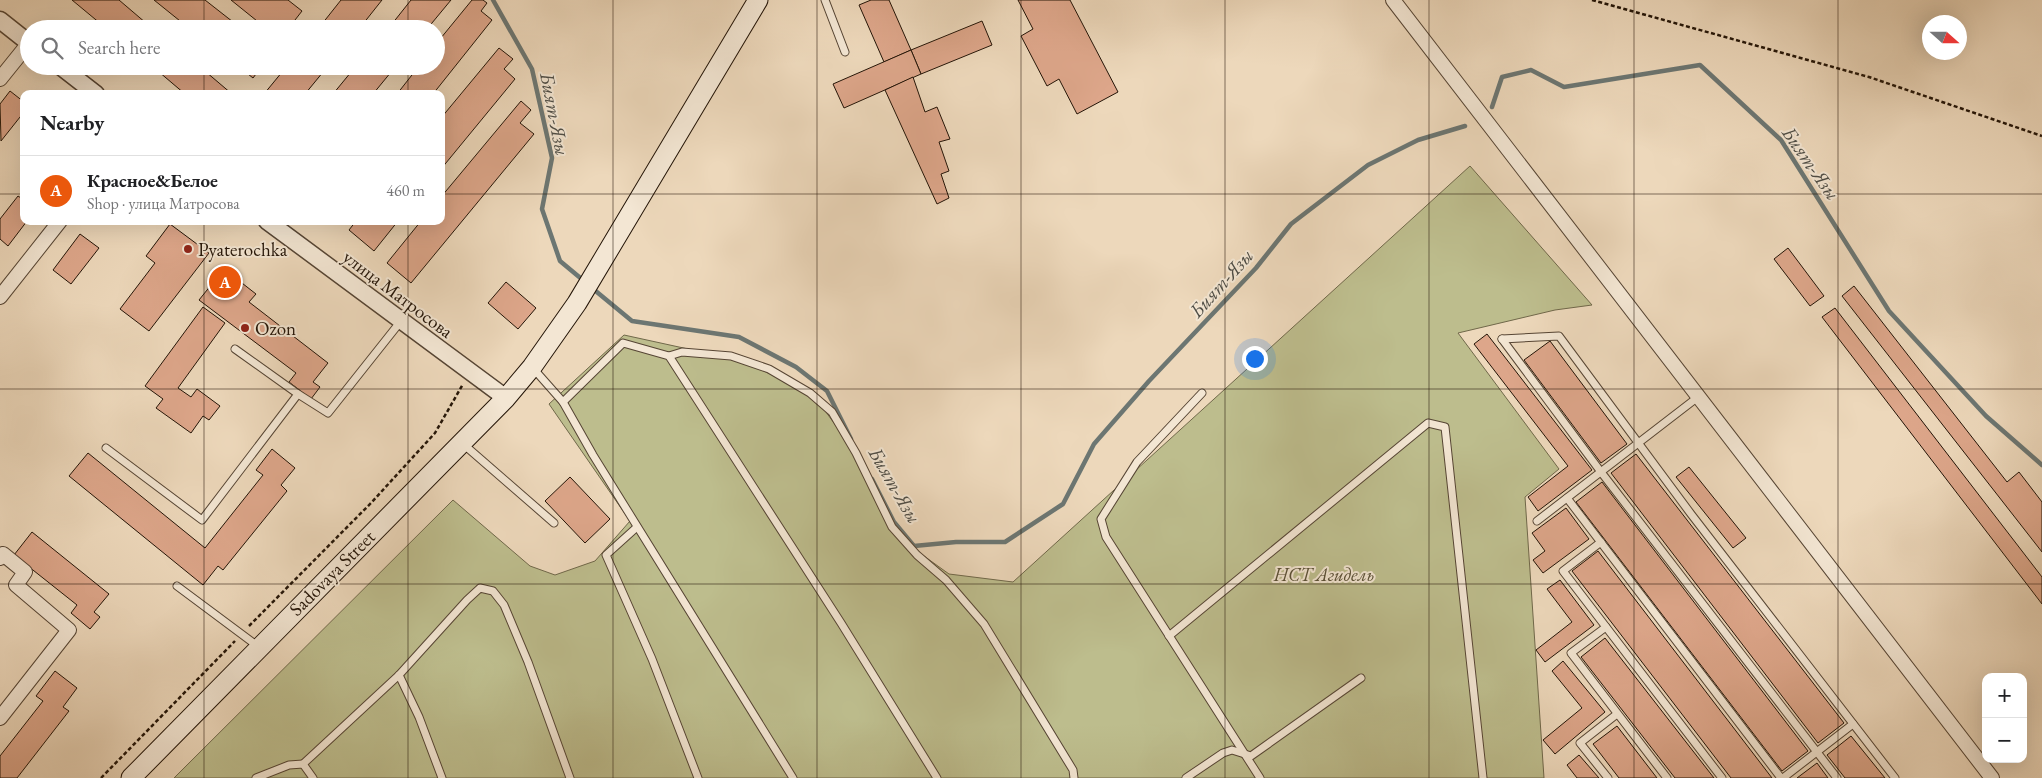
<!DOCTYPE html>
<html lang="en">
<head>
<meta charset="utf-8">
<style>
	:root { --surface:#fff; --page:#f6f6f6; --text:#202124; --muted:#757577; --line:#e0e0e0; --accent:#ea580c }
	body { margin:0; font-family:"EB Garamond",serif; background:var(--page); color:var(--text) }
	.controls { position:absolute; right:15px; bottom:15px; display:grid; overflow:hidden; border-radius:10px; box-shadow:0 5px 20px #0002 }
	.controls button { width:45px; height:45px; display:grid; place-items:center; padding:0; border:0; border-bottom:1px solid var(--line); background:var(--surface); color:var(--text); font:25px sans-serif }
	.compass { position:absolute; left:1922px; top:15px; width:45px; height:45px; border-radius:50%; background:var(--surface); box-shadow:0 5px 20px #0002; rotate:111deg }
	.you { position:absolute; left:1254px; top:358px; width:18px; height:18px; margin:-12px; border:4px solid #fff; border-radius:50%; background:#1a73e8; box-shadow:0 0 0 8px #1a73e833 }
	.badge { display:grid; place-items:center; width:32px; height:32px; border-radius:50%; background:var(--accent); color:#fff; font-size:16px; font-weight:700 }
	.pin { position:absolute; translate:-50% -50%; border:2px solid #fff; box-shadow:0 1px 5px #0006 }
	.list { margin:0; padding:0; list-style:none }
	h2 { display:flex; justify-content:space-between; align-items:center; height:65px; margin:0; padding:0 20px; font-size:21px }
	h2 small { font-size:16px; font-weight:400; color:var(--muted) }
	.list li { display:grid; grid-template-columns:32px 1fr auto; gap:15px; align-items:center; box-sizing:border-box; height:70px; padding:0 20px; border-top:1px solid var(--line) }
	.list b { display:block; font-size:19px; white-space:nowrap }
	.list p { margin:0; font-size:16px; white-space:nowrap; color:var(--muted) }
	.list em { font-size:16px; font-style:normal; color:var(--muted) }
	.icon { flex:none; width:28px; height:28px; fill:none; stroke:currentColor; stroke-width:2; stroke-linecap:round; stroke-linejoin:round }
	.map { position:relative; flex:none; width:2042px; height:778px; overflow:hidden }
	.search { position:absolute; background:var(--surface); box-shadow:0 5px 20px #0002; left:20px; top:20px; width:425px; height:55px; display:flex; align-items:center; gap:12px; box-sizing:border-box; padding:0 18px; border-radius:28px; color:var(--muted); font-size:19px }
	.panel { position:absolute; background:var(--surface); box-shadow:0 5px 20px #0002; left:20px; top:90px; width:425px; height:135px; border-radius:10px }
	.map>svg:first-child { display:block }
	.green { fill:#bdbd8d; stroke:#70684a }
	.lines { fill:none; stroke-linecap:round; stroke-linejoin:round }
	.stream { stroke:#6c7672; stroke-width:4.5 }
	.building { fill:#dda68a; stroke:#231407 }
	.service-casing { stroke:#564534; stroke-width:9 }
	.minor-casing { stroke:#564534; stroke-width:16 }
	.tertiary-casing { stroke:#564534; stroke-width:19 }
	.secondary-casing { stroke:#231407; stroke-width:21 }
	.path { stroke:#231407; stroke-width:2.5; stroke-dasharray:4 2.5; stroke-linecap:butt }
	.service { stroke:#f3e6d3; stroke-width:7 }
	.minor { stroke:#f3e6d3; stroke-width:14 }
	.tertiary { stroke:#f3e6d3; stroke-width:16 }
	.secondary { stroke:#f3e6d3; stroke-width:19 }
	.grid { fill:none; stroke:#231407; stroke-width:1; stroke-opacity:0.55 }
	.poi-dot { fill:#8f2418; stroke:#f3e6d3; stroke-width:2 }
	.labels { text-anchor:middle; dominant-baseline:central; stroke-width:4; stroke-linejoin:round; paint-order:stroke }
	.poi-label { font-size:19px; fill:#231407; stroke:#f3e6d3; text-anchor:start }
	.street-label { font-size:19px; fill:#231407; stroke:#f3e6d3 }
	.park-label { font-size:19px; font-style:italic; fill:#594f36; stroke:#f3e6d3 }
	.water-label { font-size:20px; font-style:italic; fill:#4e4d46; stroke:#f3e6d3 }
</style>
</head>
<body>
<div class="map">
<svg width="2042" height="778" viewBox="0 0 2042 778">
	<rect width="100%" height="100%" fill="#edd8bb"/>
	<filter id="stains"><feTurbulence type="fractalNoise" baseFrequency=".004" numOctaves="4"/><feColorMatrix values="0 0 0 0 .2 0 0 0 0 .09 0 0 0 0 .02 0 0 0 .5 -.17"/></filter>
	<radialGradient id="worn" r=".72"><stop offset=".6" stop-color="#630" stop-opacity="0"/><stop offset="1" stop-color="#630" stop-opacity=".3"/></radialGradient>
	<path class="green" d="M1470 166 1592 305 1555 310 1458 333 1559 469 1525 497 1544 778H174L453 500 530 566 555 575 595 561 630 521 549 404 624 335 743 361 785 381 820 404 848 442 903 541 949 574 1013 582Z"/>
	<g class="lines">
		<g class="stream">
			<path d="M493 0 532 69 552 158 542 209 560 261 584 281"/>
			<path d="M1492 107 1502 77 1531 70 1564 87 1700 65 1781 140 1889 311 1986 416 2042 465"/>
			<path d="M592 288 632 321 739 337 796 367 827 391 851 439"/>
			<path d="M872 479 894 522 914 546 956 542H1005L1063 504 1094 444 1149 381 1256 268 1291 224 1368 165 1418 140 1465 126"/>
		</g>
	</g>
	<g class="building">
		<path d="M72 0H119L153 29H107Z"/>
		<path d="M154 0H205L242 29H190Z"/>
		<path d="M231 0H288L302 11 288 29H267Z"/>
		<path d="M341 0H382L359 29H318Z"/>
		<path d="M411 0H451L427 29H388Z"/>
		<path d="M472 0H483L487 3 481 11 492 20 433 94H397L419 66H436V44Z"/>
		<path d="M871 0H889L911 50 884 62 859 5Z"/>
		<path d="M1018 0H1070L1118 92 1077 114 1059 79 1047 86 1021 36 1033 29Z"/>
		<path d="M982 21 992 45 921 74 911 50Z"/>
		<path d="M499 48 513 59 504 69 515 79 441 169V118Z"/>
		<path d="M911 50 921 74 844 108 833 84Z"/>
		<path d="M152 66H199L232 94H185Z"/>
		<path d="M238 66H262L253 78Z"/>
		<path d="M287 66H328L305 94H264Z"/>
		<path d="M356 66H396L373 94H333Z"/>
		<path d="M913 77 925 112 937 107 950 139 939 142 949 171 941 174 949 198 937 204 885 90Z"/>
		<path d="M10 91 24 102V112L1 141 0 104Z"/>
		<path d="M521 101 531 110 520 123 534 134 411 283 387 263 421 221H441V197Z"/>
		<path d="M18 196 24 200V221H27L8 246 0 239V219Z"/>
		<path d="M356 221H398L374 251 349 230Z"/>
		<path d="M170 224 209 253 149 331 120 309 155 263 146 256Z"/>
		<path d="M80 234 99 248 71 284 53 270Z"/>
		<path d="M1788 248 1824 296 1810 306 1774 259Z"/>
		<path d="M224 269 256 294 249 302 328 363 313 382 320 387 311 399 289 382 296 373 199 300Z"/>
		<path d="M506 282 536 308 518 329 488 303Z"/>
		<path d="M1854 286 2007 482 2019 472 2042 502V552L1842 296Z"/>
		<path d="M203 307 225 323 178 388 191 397 197 389 220 406 209 420 203 416 191 433 156 408 163 399 145 386Z"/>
		<path d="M1835 308 2042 577V604L1822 317Z"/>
		<path d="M1487 334 1592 470 1538 511 1528 497 1568 466 1474 344Z"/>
		<path d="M1550 341 1627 444 1601 463 1524 360Z"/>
		<path d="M272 449 295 468 281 485 287 491 223 570 218 566 203 585 69 476 88 453 205 548 263 475 256 470Z"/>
		<path d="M1636 454 1844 723 1818 743 1611 473Z"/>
		<path d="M1689 467 1746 538 1733 548 1676 477Z"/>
		<path d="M570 477 610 519 585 543 545 501Z"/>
		<path d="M1602 482 1808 751 1782 771 1576 502Z"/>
		<path d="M1566 508 1589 539 1543 573 1533 560 1545 551 1532 533Z"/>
		<path d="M32 532 109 594 94 612 100 617 90 629 71 613 77 605 14 555Z"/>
		<path d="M1598 551 1772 778H1731L1572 571Z"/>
		<path d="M1560 580 1594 625 1545 662 1536 650 1572 622 1547 589Z"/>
		<path d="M1605 638 1714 778H1675L1581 657Z"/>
		<path d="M1563 661 1605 712 1555 754 1543 740 1582 708 1552 671Z"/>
		<path d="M55 671 77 688 63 707 69 711 17 778H0V756L43 701 36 696Z"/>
		<path d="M1617 726 1657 778H1619L1593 744Z"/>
		<path d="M1851 736 1885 778H1845L1827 755Z"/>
		<path d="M1579 755 1599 778H1577L1567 765Z"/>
		<path d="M1817 763 1828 778H1797Z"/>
	</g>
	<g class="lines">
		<defs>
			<g id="service">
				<path d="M825 0 845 52"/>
				<path d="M1502 339 1559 336 1691 514 1895 778"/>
				<path d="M1502 339 1601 472 1837 778"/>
				<path d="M235 349 298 394"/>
				<path d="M669 356 682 352 731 356 769 369 810 393 832 412 856 453 892 527 917 555 946 580 984 624 1073 770 1074 778"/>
				<path d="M532 367 563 402 593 455 793 778"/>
				<path d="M1202 393 1137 462 1101 519 1106 537 1260 778"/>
				<path d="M563 402 623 343 669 356 841 623 937 778"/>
				<path d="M462 443 554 523"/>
				<path d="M106 448 202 520 298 394 328 413 401 321"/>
				<path d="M1567 498 1781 778"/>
				<path d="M1537 521 1698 397"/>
				<path d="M637 527 606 555 652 659 698 778"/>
				<path d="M1601 542 1563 571 1722 778"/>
				<path d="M177 586 259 647"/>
				<path d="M1606 627 1571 653 1667 778"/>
				<path d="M1169 636 1428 423 1445 427 1483 778"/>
				<path d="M399 675 419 717 442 778"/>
				<path d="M303 764 399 675 467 600 480 588 493 591 504 605 528 662 570 778"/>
				<path d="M256 778 289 765 303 764 313 778"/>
				<path d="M1186 778 1223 753 1232 750 1251 756 1361 678"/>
				<path d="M1608 778 1580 743 1617 714"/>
				<path d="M1783 778 1853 724"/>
			</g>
			<g id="minor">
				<path d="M1393 0 1992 778"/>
				<path d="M0 79 29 43"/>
				<path d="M0 297 60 221"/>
				<path d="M0 558 3 554 25 572 16 585 69 630 0 718"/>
			</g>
			<g id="tertiary">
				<path d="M0 20 29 43"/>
				<path d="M60 66 96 94"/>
				<path d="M267 221 506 398"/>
			</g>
			<path id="secondary" d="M131 778 506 398 532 367 577 303 758 0"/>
		</defs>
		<use href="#service" class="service-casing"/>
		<use href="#minor" class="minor-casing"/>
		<use href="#tertiary" class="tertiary-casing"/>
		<use href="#secondary" class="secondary-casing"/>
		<g class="path">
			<path d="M1592 0 1869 77 2042 136"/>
			<path d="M249 626 371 503 435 433 463 384"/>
			<path d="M101 778 235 641"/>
		</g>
		<use href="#service" class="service"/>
		<use href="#minor" class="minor"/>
		<use href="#tertiary" class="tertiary"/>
		<use href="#secondary" class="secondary"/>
	</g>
	<path class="grid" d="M204 0V29M408 0V29M613 0V778M817 0V778M1021 0V778M1225 0V778M1429 0V778M1634 0V778M1838 0V778M204 66V94M408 66V94M0 194H24M441 194H2042M204 221V778M408 221V778M0 389H2042M0 584H2042"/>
	<g class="poi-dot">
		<circle cx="188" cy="249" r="5"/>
		<circle cx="245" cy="328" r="5"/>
	</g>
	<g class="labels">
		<g class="poi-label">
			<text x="198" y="249">Pyaterochka</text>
			<text x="255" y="328">Ozon</text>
		</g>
		<g class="street-label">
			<text transform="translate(398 294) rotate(37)">улица Матросова</text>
			<text transform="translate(332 573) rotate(-45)">Sadovaya Street</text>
		</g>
		<g class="park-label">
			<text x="1324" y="574">НСТ Агидель</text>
		</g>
		<g class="water-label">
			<text transform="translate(555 114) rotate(79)">Бият-Язы</text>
			<text transform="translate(1811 163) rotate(55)">Бият-Язы</text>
			<text transform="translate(1221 283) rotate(-48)">Бият-Язы</text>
			<text transform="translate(895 485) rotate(60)">Бият-Язы</text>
		</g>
	</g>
	<rect width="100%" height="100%" filter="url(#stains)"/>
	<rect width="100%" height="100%" fill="url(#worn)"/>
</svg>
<div class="controls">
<button>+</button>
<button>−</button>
</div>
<svg class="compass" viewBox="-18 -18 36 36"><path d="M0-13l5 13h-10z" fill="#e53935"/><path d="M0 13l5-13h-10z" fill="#757577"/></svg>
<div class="you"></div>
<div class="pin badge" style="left:225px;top:282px">A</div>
<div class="search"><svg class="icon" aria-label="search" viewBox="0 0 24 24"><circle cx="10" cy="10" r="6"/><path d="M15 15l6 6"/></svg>Search here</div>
<section class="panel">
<h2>Nearby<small></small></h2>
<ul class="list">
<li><span class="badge">A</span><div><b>Красное&amp;Белое</b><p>Shop · улица Матросова</p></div><em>460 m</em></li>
</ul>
</section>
</div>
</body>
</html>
